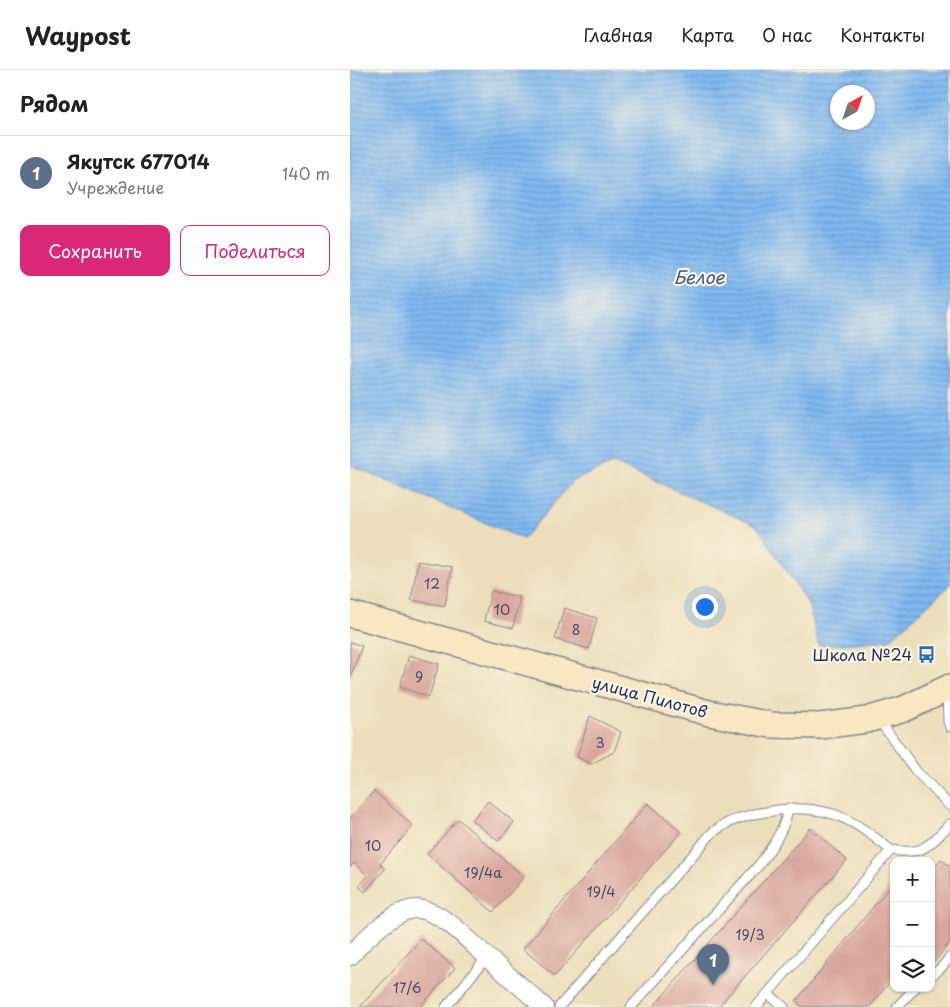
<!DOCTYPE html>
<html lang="ru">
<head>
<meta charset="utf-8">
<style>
	:root { --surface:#fff; --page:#f6f6f6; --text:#222; --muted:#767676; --line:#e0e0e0; --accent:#db2777 }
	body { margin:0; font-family:"Playpen Sans",sans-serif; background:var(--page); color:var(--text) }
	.controls { position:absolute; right:15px; bottom:15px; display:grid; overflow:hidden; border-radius:10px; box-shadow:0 1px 4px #0004 }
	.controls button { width:45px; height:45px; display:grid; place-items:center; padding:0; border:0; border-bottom:1px solid var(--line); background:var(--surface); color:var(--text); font:25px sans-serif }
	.compass { position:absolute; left:480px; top:15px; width:45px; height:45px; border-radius:50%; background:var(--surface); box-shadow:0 1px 4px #0004; rotate:40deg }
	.you { position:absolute; left:354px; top:536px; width:18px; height:18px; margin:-12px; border:4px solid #fff; border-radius:50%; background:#1a73e8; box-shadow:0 0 0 8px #1a73e833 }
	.badge { display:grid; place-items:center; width:32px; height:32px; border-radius:50%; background:var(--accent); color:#fff; font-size:16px; font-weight:700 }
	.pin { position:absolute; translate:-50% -41px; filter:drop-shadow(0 1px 2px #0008) }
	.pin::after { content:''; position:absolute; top:26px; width:18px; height:15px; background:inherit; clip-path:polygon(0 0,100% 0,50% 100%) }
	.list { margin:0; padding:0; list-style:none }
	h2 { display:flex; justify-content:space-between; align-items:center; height:65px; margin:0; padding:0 20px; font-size:21px }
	h2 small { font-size:16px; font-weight:400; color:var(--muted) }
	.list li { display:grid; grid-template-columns:32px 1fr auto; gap:15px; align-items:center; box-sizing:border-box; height:75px; padding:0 20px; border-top:1px solid var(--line) }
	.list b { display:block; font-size:19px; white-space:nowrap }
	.list p { margin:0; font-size:16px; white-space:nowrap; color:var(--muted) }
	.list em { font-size:16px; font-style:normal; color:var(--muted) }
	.actions { display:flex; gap:10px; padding:15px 20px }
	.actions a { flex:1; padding:11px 0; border:1px solid var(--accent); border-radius:10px; text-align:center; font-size:18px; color:var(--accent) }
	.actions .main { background:var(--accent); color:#fff }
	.icon { flex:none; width:28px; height:28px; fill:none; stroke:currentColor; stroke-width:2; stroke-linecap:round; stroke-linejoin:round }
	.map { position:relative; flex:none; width:600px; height:937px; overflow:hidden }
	header { display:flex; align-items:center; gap:30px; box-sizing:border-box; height:70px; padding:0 25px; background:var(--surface); border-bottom:1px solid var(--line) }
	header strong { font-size:24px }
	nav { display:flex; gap:28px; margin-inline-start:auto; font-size:18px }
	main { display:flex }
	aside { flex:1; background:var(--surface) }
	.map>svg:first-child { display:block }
	.water { fill:url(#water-rules); stroke:#4e74a8; fill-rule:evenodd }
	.building { fill:#d8a59b }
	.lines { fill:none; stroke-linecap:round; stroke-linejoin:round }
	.lane-casing { stroke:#84868c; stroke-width:11 }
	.street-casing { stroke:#84868c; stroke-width:20 }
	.secondary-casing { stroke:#84868c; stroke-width:28 }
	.lane { stroke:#fff; stroke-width:9 }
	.street { stroke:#fff; stroke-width:18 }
	.secondary { stroke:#f9e7c3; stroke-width:25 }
	.labels { text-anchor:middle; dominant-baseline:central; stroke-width:4.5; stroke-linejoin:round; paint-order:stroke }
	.number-label { font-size:14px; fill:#4a4c6d }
	.poi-label { font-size:16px; fill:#1b2f5e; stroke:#fcf5e5; text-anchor:end }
	.street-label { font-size:16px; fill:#1b2f5e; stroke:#fcf5e5 }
	.water-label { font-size:18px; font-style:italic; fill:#3a588a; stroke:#fcf5e5 }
</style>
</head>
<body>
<header>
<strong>Waypost</strong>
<nav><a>Главная</a><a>Карта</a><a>О нас</a><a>Контакты</a></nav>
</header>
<main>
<aside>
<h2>Рядом<small></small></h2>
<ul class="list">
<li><span class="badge" style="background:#5c6f8a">1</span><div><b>Якутск 677014</b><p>Учреждение</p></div><em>140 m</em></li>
</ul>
<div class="actions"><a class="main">Сохранить</a><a>Поделиться</a></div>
</aside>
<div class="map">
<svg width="600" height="937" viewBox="0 0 600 937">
	<defs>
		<pattern id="water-rules" width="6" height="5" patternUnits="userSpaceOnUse" patternTransform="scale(1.25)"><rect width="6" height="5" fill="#81b9f1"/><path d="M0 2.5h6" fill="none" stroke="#6997c6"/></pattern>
	</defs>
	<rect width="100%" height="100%" fill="#fcf5e5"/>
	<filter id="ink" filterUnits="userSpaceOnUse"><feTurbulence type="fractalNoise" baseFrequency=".02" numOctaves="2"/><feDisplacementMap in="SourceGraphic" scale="10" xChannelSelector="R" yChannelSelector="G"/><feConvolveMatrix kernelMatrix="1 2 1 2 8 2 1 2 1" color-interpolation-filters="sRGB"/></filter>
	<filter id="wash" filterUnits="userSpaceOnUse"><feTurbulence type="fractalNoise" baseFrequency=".0096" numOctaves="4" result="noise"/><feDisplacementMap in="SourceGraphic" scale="20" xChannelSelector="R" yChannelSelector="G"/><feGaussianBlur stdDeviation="1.12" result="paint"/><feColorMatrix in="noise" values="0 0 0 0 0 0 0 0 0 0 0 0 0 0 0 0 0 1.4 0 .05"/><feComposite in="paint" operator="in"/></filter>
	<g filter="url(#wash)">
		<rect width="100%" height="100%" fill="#ecdeba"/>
		<path class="water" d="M0 0H600V515L539 570 469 576 458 534 407 456 264 393 223 411 173 469 0 395ZM488 22H518V52H488Z"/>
		<g id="blocks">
			<g class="building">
				<path d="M68 491 102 497 95 536 61 530Z"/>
				<path d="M141 521 170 527 163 558 134 551Z"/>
				<path d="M214 538 247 548 239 579 205 569Z"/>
				<path d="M0 572 12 576 0 608Z"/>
				<path d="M59 585 89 594 79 627 50 617Z"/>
				<path d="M240 646 271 662 264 682 241 694 227 687Z"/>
				<path d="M24 721 63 756 30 794 35 799 15 822 9 816 18 806 4 793 0 797V748Z"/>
				<path d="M138 731 164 752 148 771 122 750Z"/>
				<path d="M298 733 331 762 205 906 173 879Z"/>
				<path d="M108 749 174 807 143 842 77 784Z"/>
				<path d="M460 758 497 790 368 937H303Z"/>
				<path d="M591 789 600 796V872L585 891 581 888V801Z"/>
				<path d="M542 814 544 816V907L519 937H453L446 931Z"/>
				<path d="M71 869 105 898 70 937H10Z"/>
			</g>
		</g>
	</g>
	<g filter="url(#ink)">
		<use href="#blocks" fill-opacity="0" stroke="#84868c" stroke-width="1"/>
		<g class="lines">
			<defs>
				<g id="lane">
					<path d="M597 622 598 651 600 657"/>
					<path d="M529 650 566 701 600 736"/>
					<path d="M581 906 591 898 600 887"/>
					<path d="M418 924 434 937"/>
					<path d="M96 937 137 887"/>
					<path d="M209 937 350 777C355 771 360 764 366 760 386 745 414 742 438 739"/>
					<path d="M281 937 409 795C422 777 434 761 438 739 486 737 505 752 541 780"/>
					<path d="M406 937 541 780C575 785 577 777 600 754"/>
					<path d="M547 937 565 918"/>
				</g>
				<path id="street" d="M0 886C14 870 46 837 68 839 93 841 121 873 139 889 158 905 176 921 194 937"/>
				<path id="secondary" d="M0 544 359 643 421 655 470 656 517 650 554 639 600 617"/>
			</defs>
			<use href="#lane" class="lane-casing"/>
			<use href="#street" class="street-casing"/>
			<use href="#secondary" class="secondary-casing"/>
			<use href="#lane" class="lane"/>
			<use href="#street" class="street"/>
			<use href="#secondary" class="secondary"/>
		</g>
	</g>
	<defs>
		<symbol id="bus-bare" viewBox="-9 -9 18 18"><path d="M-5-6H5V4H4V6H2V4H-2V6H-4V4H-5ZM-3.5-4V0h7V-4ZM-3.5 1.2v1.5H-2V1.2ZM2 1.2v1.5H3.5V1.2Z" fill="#1f6fb2" stroke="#fcf5e5" stroke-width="2.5" paint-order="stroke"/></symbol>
	</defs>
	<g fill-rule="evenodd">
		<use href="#bus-bare" x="564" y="572" width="25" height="25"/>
	</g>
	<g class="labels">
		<g class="number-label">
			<text x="82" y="513">12</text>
			<text x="152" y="539">10</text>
			<text x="226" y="559">8</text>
			<text x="69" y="606">9</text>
			<text x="250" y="672">3</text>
			<text x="23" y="775">10</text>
			<text x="133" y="802">19/4а</text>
			<text x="251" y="821">19/4</text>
			<text x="400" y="864">19/3</text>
			<text x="57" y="917">17/6</text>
		</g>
		<g class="poi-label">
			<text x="562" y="584">Школа №24</text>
		</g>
		<g class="street-label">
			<text transform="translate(300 626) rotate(15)">улица Пилотов</text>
		</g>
		<g class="water-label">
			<text x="349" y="206">Белое</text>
		</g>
	</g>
</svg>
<div class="controls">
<button>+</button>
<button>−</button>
<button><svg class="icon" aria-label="layers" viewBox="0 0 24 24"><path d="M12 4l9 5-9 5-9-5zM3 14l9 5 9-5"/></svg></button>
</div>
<svg class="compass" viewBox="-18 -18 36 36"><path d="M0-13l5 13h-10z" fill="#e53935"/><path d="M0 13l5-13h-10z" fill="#767676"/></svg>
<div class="you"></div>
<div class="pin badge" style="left:363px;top:915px;background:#5c6f8a">1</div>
</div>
</main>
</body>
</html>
